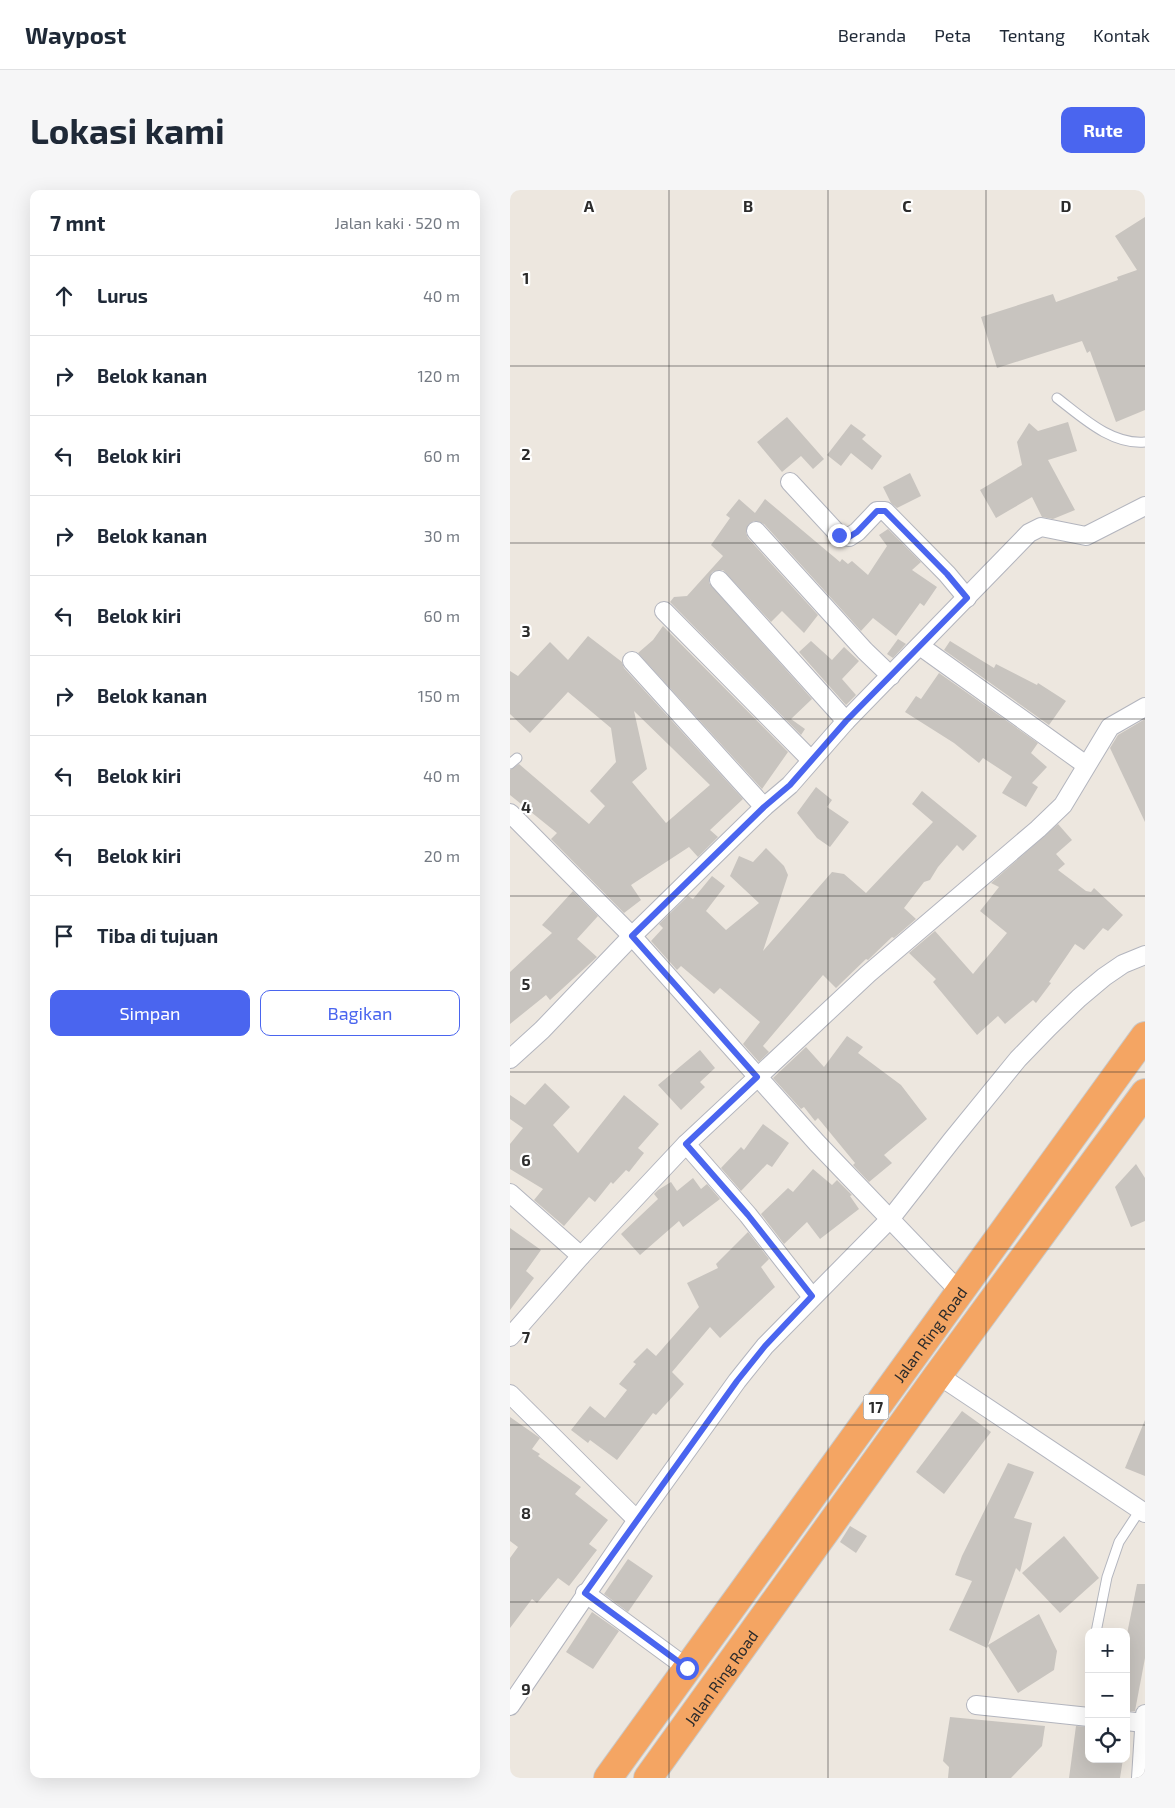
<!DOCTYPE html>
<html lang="id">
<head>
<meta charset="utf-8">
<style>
	:root { --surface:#fff; --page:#f6f6f7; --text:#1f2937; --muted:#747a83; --line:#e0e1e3; --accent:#4a65ef }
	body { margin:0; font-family:"Exo 2",sans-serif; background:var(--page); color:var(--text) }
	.controls { position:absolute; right:15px; bottom:15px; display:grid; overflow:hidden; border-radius:10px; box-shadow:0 5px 20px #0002 }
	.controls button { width:45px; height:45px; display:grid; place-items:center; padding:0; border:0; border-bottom:1px solid var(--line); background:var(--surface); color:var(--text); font:25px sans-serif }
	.stop { position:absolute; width:15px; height:15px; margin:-11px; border:4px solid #4a65ef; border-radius:50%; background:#fff }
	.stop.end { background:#4a65ef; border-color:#fff; box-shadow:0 1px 5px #0008 }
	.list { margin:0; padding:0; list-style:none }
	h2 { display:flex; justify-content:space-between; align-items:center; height:65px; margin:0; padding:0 20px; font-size:21px }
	h2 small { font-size:16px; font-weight:400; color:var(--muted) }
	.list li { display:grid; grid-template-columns:32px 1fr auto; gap:15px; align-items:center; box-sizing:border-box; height:80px; padding:0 20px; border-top:1px solid var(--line) }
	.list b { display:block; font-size:19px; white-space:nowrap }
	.list em { font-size:16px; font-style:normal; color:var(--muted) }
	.actions { display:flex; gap:10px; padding:15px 20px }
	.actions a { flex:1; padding:11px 0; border:1px solid var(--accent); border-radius:10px; text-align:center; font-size:18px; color:var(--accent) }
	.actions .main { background:var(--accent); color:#fff }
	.icon { flex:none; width:28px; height:28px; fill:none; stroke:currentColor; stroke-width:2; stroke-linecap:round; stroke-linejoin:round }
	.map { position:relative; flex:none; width:635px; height:1588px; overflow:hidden; border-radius:10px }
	header { display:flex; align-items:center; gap:30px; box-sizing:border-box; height:70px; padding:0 25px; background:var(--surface); border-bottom:1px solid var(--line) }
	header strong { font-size:24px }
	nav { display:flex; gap:28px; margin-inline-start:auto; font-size:18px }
	.intro { display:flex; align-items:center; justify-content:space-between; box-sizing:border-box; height:120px; padding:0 30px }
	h1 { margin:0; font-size:35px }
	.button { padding:12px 22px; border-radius:10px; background:var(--accent); color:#fff; font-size:18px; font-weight:700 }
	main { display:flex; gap:30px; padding:0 30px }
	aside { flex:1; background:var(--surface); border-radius:10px; box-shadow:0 5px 20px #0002 }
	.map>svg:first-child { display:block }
	.building { fill:#c8c4bf; fill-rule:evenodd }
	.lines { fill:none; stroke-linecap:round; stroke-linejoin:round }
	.lane-casing { stroke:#b3b5be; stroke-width:11 }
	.street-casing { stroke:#b3b5be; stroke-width:20 }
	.highway-casing { stroke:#c8c8c8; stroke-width:30 }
	.lane { stroke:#fff; stroke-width:9 }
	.street { stroke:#fff; stroke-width:18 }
	.highway { stroke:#f4a563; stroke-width:28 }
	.route { stroke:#4a65ef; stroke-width:6 }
	.grid { fill:none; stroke:#2c2c2c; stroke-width:1; stroke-opacity:0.55 }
	.labels { text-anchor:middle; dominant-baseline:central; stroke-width:4.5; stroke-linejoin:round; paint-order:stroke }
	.shield { fill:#fff; stroke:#6b6b6b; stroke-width:1 }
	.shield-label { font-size:15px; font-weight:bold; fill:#2c2c2c }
	.street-label { font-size:16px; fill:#2c2c2c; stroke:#fff }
	.grid-label { font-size:16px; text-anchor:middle; font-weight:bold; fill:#2c2c2c; stroke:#fff; stroke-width:4.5; stroke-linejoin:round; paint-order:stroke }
</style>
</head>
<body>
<header>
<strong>Waypost</strong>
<nav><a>Beranda</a><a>Peta</a><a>Tentang</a><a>Kontak</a></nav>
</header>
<div class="intro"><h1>Lokasi kami</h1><a class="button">Rute</a></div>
<main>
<aside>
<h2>7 mnt<small>Jalan kaki · 520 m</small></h2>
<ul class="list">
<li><svg class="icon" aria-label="ahead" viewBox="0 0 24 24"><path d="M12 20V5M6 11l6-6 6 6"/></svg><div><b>Lurus</b></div><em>40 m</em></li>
<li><svg class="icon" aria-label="right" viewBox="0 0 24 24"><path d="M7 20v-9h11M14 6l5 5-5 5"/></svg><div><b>Belok kanan</b></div><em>120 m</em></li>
<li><svg class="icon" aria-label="left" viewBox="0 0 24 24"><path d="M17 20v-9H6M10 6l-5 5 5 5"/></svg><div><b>Belok kiri</b></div><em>60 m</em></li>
<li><svg class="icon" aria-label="right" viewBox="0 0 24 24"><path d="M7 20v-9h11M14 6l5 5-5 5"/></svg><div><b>Belok kanan</b></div><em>30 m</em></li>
<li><svg class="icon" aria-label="left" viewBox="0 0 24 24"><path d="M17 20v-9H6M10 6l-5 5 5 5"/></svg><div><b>Belok kiri</b></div><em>60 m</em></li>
<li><svg class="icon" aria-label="right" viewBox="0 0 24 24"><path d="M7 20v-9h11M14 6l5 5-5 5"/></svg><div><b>Belok kanan</b></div><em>150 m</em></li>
<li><svg class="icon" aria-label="left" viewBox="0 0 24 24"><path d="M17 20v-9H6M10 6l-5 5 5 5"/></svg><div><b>Belok kiri</b></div><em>40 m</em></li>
<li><svg class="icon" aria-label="left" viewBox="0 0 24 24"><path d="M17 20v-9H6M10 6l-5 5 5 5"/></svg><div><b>Belok kiri</b></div><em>20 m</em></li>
<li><svg class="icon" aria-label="arrive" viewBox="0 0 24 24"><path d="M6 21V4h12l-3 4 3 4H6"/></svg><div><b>Tiba di tujuan</b></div></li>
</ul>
<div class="actions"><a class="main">Simpan</a><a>Bagikan</a></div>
</aside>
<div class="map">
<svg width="635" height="1588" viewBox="0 0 635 1588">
	<rect width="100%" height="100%" fill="#ede7df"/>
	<g class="building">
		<path d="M635 27V220L606 232 580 161 577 163 572 151 487 178 471 127 543 104 546 112 608 90 607 87 627 80 605 46Z"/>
		<path d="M277 227 314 269 303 279 291 266 272 282 247 252Z"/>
		<path d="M558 232 567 261 538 270 565 320 543 329 532 327 522 307 486 328 470 300 512 275 507 252 519 233 528 241Z"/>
		<path d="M341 234 356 245 352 249 372 266 362 280 341 263 331 276 317 265Z"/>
		<path d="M400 283 411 306 387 318 381 313 373 297Z"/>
		<path d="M229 309 245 323 255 309 330 372 332 369 338 374 342 371 358 385 377 356 369 345 378 339 411 372 402 380 427 397 414 416 410 413 386 446 363 428 351 441 254 334 244 331 239 334 236 343 238 348 308 425 294 443 272 421 261 432 213 380 202 382 199 393 302 509 281 529 295 539 291 545 160 412 164 407 177 406 213 366 201 355 220 328 216 325Z"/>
		<path d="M153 436 278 562 252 599 128 463 143 450Z"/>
		<path d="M78 446 112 472 114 478 233 609 200 640 208 647 188 667 179 657 121 695 131 710 114 723 41 649 47 643 0 605V580L9 574 79 634 95 616 80 601 106 572 101 538 58 502 20 543 0 524V481L8 486 40 452 58 470ZM124 521 200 595 156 633 122 592 137 579Z"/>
		<path d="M388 449 396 454 383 468 377 464Z"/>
		<path d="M301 451 322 470 334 457 349 471 332 489 346 505 336 515 289 462Z"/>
		<path d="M440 451 484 478 486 474 527 495 528 493 556 511 539 535 434 460Z"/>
		<path d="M429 483 528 553 521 563 537 577 522 593 528 597 516 617 492 603 502 587 473 568 469 573 444 553 395 522 406 506 411 509Z"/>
		<path d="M635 529V632L600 558 608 545Z"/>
		<path d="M306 597 322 610 317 617 339 632 320 657 307 648 287 623Z"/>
		<path d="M412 601 467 646 453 661 447 655 428 677 420 690 414 692 394 718 406 729 384 748 382 747 358 770 356 769 326 798 313 785 253 856 259 862 249 872 233 854 250 832 210 798 204 804 171 776 167 780 141 751 153 738 149 734 178 706 183 709 202 686 215 696 196 721 216 740 249 713 220 686 229 666 243 672 256 658 274 676 278 685 253 761 322 682 334 684 356 703 423 632 402 614Z"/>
		<path d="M548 634 562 650 546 664 555 674 548 680 576 701 581 702 584 698 613 725 598 741 593 738 574 760 565 754 539 792 541 793 526 813 523 810 495 834 488 826 467 845 423 792 426 789 399 763 425 741 463 784 497 743 470 721 489 697 481 693Z"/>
		<path d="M63 701 88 726 67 749 87 767 40 810 36 805 0 834V782L42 743 32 735Z"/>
		<path d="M337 846 353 857 348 863 391 895 417 929 374 965 382 973 359 992 343 975 345 973 308 928 305 931 294 917 291 919 263 888 296 857 314 877Z"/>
		<path d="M190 860 205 878 190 892 195 897 171 920 148 895Z"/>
		<path d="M35 893 60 917 43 935 68 963 114 905 149 934 128 958 134 963 119 982 116 980 103 994 101 992 85 1012 79 1007 54 1036 24 1010 33 999 0 979V954L13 938 0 929V905L15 915Z"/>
		<path d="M253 934 279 953 262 977 257 974 231 1001 211 978 231 957 234 960Z"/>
		<path d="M626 974 635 988V1031L621 1037 605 997Z"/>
		<path d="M303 979 322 995 327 990 342 1005 340 1006 349 1019 310 1049 297 1032 274 1054 251 1024 278 998 283 1002Z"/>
		<path d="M183 988 191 999 197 994 210 1009 173 1037 169 1031 130 1065 111 1044 148 1009 144 1004 148 1000 161 992 167 1001Z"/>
		<path d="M0 1038 31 1060 16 1081 24 1088 0 1120Z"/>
		<path d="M238 1042 259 1069 251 1077 265 1097 210 1148 200 1137 162 1182 174 1194 146 1225 143 1223 107 1270 80 1250 78 1253 61 1240 80 1216 95 1228 117 1200 109 1194 126 1174 123 1172 137 1158 146 1166 189 1117 177 1093 208 1078 206 1074Z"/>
		<path d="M452 1221 481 1242 434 1304 406 1282Z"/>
		<path d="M0 1227 30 1248 22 1259 30 1264 28 1266 71 1297 65 1304 98 1330 79 1354 87 1360 59 1396 48 1388 27 1413 22 1409 0 1438V1368L8 1357 0 1351Z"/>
		<path d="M635 1230V1286L615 1278Z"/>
		<path d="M498 1273 524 1282 504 1328 522 1333 510 1382 506 1378 478 1455 529 1424 547 1461 544 1480 508 1503 478 1456 477 1458 439 1440 462 1391 445 1385 452 1366Z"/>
		<path d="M340 1336 357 1346 346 1363 330 1352Z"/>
		<path d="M554 1346 589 1388 550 1423 512 1383Z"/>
		<path d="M118 1369 143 1386 118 1422 94 1404Z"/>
		<path d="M627 1394H635V1468L625 1521H616V1449Z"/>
		<path d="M82 1422 109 1441 83 1479 56 1462Z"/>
		<path d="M440 1527 535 1536 532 1556 501 1588H438L439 1577 433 1571Z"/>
		<path d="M566 1536 579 1537V1569H613L610 1588H559Z"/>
	</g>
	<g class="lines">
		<defs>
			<g id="lane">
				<path d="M547 208C572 227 601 255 635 252"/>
				<path d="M0 574 7 568"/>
				<path d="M586 1442 597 1387 609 1352 630 1320"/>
			</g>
			<g id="street">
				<path d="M280 292 329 345 339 347 347 342 367 321H375L437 384 457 408"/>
				<path d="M246 341 355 461 381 486"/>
				<path d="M209 390 336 531"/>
				<path d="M154 421 301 570"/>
				<path d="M410 456 576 575"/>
				<path d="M122 471 254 617"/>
				<path d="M0 623 122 746 307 953 450 1102"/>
				<path d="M0 869 32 840 122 746 254 617 280 595 336 531 519 343 531 337 576 346 635 316"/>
				<path d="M176 954 238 1025 302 1107"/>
				<path d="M0 1003 71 1066"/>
				<path d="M0 1147 71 1066 176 954 358 784 528 639 553 615 600 537 635 517"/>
				<path d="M428 1185 635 1323"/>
				<path d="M0 1204 127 1330"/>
				<path d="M75 1403 177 1478"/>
				<path d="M466 1515 579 1527"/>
				<path d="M0 1516 127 1330 227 1191 255 1156 381 1028 442 950 508 869 539 837 569 808 594 787 613 774 635 765"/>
				<path d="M616 1531 634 1533"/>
				<path d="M631 1588 635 1524"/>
			</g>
			<g id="highway">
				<path id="s1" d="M98 1588 635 846"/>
				<path id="s2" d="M138 1588 428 1185 635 903"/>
			</g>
		</defs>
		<use href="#lane" class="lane-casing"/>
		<use href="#street" class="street-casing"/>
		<use href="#highway" class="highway-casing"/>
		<use href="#lane" class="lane"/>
		<use href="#street" class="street"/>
		<use href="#highway" class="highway"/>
	</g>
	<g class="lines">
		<path class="route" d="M177 1478 75 1403 227 1191 255 1156 302 1106 238 1025 176 954 247 887 122 746 254 617 280 595 336 531 457 408 437 384 375 321H367L347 342 339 347 329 345"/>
	</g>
	<path class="grid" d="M159 0V1588M318 0V1588M476 0V1588M0 176H635M0 353H635M0 529H635M0 706H635M0 882H635M0 1059H635M0 1235H635M0 1412H635"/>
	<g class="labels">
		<rect class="shield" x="353.5" y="1204.5" width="25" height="25" rx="4"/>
		<g class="shield-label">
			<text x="366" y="1217">17</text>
		</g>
		<g class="street-label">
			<text stroke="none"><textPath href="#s1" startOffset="548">Jalan Ring Road</textPath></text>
			<text stroke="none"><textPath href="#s2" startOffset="124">Jalan Ring Road</textPath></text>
		</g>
	</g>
	<g class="grid-label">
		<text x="79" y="22">A</text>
		<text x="238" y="22">B</text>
		<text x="397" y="22">C</text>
		<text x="556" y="22">D</text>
		<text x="16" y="94">1</text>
		<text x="16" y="270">2</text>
		<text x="16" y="447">3</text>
		<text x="16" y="623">4</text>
		<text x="16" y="800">5</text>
		<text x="16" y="976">6</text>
		<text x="16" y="1153">7</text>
		<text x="16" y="1329">8</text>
		<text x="16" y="1505">9</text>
	</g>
</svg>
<div class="controls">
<button>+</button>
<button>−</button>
<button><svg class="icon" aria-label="locate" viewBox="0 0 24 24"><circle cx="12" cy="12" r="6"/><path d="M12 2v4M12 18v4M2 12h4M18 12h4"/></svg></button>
</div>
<div class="stop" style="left:177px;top:1478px"></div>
<div class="stop end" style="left:329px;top:345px"></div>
</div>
</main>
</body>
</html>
